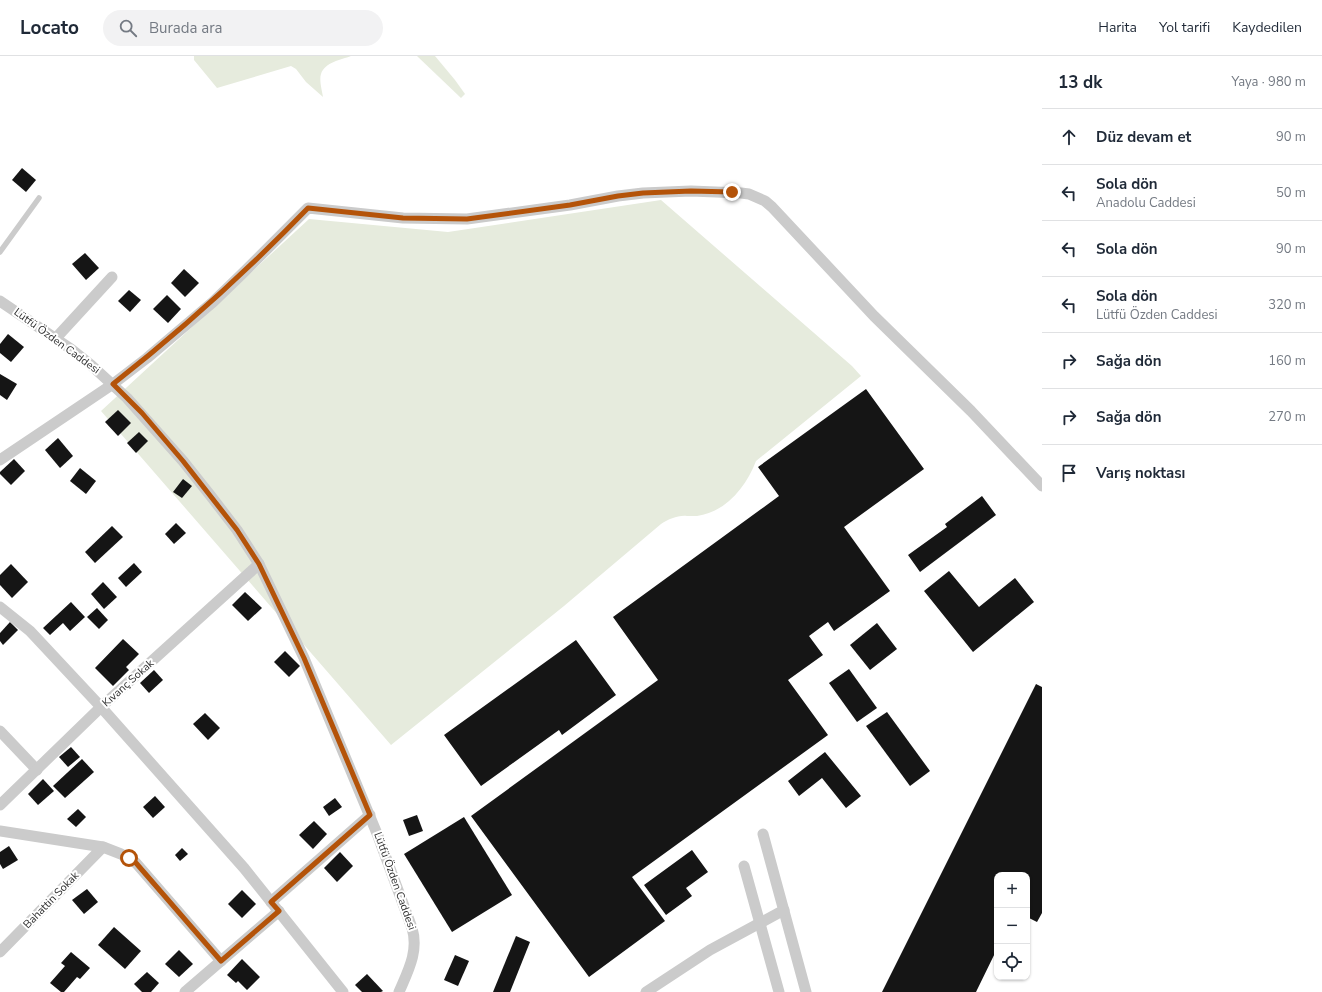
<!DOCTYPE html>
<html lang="tr">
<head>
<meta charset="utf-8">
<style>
	:root { --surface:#fff; --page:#f2f2f3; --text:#1f2937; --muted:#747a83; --line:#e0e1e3 }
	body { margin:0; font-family:"Nunito Sans",sans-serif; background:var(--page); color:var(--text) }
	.controls { position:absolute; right:12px; bottom:12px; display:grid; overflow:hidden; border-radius:8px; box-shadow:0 1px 3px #0004 }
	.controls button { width:36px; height:36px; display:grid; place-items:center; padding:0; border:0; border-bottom:1px solid var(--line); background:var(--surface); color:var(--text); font:20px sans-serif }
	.stop { position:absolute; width:12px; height:12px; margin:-9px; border:3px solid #b45309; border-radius:50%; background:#fff }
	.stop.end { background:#b45309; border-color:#fff; box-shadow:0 1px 4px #0008 }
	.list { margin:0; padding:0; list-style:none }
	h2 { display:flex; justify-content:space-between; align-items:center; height:52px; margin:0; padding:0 16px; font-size:17px }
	h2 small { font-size:13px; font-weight:400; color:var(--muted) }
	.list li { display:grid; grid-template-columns:26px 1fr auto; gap:12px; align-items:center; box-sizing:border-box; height:56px; padding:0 16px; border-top:1px solid var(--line) }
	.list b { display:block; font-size:15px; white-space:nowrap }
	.list p { margin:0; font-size:13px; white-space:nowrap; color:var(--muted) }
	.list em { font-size:13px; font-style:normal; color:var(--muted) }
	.icon { flex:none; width:22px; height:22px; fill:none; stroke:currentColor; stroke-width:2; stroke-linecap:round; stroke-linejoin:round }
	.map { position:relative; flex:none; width:1042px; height:936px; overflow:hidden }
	header { display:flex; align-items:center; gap:24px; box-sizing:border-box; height:56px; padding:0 20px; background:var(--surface); border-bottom:1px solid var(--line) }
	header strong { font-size:19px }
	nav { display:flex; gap:22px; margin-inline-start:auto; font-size:14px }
	.search { width:280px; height:36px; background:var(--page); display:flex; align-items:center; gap:10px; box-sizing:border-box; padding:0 14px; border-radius:22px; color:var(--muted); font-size:15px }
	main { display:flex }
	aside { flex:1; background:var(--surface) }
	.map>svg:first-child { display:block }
	.green { fill:#e6ebdd }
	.building { fill:#151515 }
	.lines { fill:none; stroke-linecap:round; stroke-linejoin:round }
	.lane { stroke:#cbcbcb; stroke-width:5.5 }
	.street { stroke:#cbcbcb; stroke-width:11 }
	.route { stroke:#b45309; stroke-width:5 }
	.labels { text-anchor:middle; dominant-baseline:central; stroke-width:4; stroke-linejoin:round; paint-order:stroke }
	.street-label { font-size:11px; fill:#2e2e2e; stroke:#fff }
</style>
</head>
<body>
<header>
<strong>Locato</strong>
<div class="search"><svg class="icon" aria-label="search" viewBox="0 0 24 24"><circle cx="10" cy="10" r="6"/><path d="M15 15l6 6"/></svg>Burada ara</div>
<nav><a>Harita</a><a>Yol tarifi</a><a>Kaydedilen</a></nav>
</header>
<main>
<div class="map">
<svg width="1042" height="936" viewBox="0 0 1042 936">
	<rect width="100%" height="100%" fill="#fff"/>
	<g class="green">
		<path d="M194 0H351C341 4 325 6 321 18 319 24 322 35 323 41L306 26 296 13 291 10 217 32 194 4Z"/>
		<path d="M417 0H435L455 24 465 38 461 42Z"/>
		<path d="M661 144 852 310 861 320 756 405C746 431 726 456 697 460 694 460 690 460 687 460 678 459 669 463 661 468L564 550 391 689 101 355 309 163 448 176Z"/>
	</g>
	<g class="building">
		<path d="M22 112 36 124 26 136 12 124Z"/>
		<path d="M85 197 99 212 86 224 72 208Z"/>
		<path d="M184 213 199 227 185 241 171 227Z"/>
		<path d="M129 234 141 244 130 256 118 245Z"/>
		<path d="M167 239 181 253 168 267 153 253Z"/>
		<path d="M8 278 24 291 11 306 0 297V288Z"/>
		<path d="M0 318 17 328 7 344 0 339Z"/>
		<path d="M866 333 924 413 844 471 890 535 834 575 828 566 809 580 823 599 788 624 828 679 632 821 665 865 589 921 471 760 658 624 613 561 779 440 758 411Z"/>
		<path d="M118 354 131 367 118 380 105 366Z"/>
		<path d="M139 376 148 385 136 397 127 387Z"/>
		<path d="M58 382 73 400 60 412 45 394Z"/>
		<path d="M14 403 25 415 11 429 0 418V416Z"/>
		<path d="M80 412 96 425 86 438 70 425Z"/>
		<path d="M183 423 192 430 182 442 173 436Z"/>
		<path d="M982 440 996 459 920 516 908 499 947 471 945 468Z"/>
		<path d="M176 467 186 477 174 488 165 478Z"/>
		<path d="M112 470 123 481 95 507 85 496Z"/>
		<path d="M134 507 142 516 126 531 118 522Z"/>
		<path d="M11 508 28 526 12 542 0 529V519Z"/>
		<path d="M949 515 979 551 1015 522 1034 546 973 596 924 535Z"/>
		<path d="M103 526 117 541 104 553 91 538Z"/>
		<path d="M245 536 262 552 248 565 232 549Z"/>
		<path d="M71 546 85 561 70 575 63 567 50 579 43 572Z"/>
		<path d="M97 552 108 564 99 573 87 561Z"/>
		<path d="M10 566 18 574 3 589 0 585V577Z"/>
		<path d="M877 567 897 593 870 614 850 589Z"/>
		<path d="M123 583 139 598 126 611 129 614 113 630 95 612Z"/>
		<path d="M576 584 616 639 562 679 559 674 481 730 444 679Z"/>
		<path d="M285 595 300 610 289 621 274 606Z"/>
		<path d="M849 613 877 652 857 666 829 627Z"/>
		<path d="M154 614 163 624 149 637 140 627Z"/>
		<path d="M1036 628 1042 631V857L1037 866 1027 861V819H997V893L976 936H882Z"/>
		<path d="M887 656 930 715 910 730 866 670Z"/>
		<path d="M205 657 220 672 208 684 193 668Z"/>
		<path d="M71 691 80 701 68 711 59 701Z"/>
		<path d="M825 696 861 740 846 752 822 722 799 740 788 725Z"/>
		<path d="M82 703 94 716 65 742 53 730Z"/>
		<path d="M43 723 54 735 38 749 28 738Z"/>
		<path d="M155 740 165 751 153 762 143 751Z"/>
		<path d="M335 742 342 751 329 760 323 751Z"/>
		<path d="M78 753 86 761 76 771 67 763Z"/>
		<path d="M417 759 423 775 409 780 403 764Z"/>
		<path d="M464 761 512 839 452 876 404 798Z"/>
		<path d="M314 765 327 778 313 793 299 779Z"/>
		<path d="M9 790 18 804 3 813 0 808V796Z"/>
		<path d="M182 792 188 798 180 805 175 799Z"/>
		<path d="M692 794 708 816 686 832 692 840 666 859 644 829Z"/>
		<path d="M340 796 353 810 337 826 324 812Z"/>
		<path d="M87 833 98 846 84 858 72 844Z"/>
		<path d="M242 834 256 848 242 862 228 848Z"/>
		<path d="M114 871 141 895 125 913 98 889Z"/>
		<path d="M516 880 530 886 510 936H493Z"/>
		<path d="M179 894 193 908 179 921 165 908Z"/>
		<path d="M71 896 90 912 80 923 77 921 64 936H61L50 927 65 910 61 907Z"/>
		<path d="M455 899 469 905 458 930 444 924Z"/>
		<path d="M242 903 260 921 247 934 238 925 236 927 227 919Z"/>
		<path d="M147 916 159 927 151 936H142L134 928Z"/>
		<path d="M367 918 383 935 381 936H362L355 929Z"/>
	</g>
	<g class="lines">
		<path class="lane" d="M0 196 39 142"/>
		<g class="street">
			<path d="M0 245 71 293 91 309 127 342 183 405 210 439 237 474 259 508 304 602 378 780 412 872C419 895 408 915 399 936"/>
			<path d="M56 282 112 221"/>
			<path d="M0 404 113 328 147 302 213 246 245 215 308 152 403 162 467 163 570 149 618 140 643 137 691 135 741 137 749 138 765 145 772 151 874 260 971 355 1042 430"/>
			<path d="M0 551 30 575 101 651 244 812 343 936"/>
			<path d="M0 675 37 714"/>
			<path d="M0 749 101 651 259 508"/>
			<path d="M0 775 103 791 121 798 136 807 221 905"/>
			<path d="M763 778 806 936"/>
			<path d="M744 810 779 936"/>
			<path d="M271 846 370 759"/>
			<path d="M0 896 103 791"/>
			<path d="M185 936 279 855"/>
			<path d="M646 936 710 894 784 854"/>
		</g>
	</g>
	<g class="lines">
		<path class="route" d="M129 802 136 807 221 905 279 855 271 846 370 759 304 602 259 508 237 474 183 405 142 357 113 328C182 274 247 215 308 152L403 162 467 163 570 149 618 140 643 137 691 135 732 136"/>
	</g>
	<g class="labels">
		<g class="street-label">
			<text transform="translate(57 285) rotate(36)">Lütfü Özden Caddesi</text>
			<text transform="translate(128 627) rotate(-42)">Kıvanç Sokak</text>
			<text transform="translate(395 825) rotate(70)">Lütfü Özden Caddesi</text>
			<text transform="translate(51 844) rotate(-46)">Bahattin Sokak</text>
		</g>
	</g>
</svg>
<div class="controls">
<button>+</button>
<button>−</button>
<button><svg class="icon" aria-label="locate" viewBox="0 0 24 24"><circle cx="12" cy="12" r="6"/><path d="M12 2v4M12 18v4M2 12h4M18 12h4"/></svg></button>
</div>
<div class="stop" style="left:129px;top:802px"></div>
<div class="stop end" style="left:732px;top:136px"></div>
</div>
<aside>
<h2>13 dk<small>Yaya · 980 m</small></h2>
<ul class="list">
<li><svg class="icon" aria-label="ahead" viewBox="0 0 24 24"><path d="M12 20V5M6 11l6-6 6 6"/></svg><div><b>Düz devam et</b></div><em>90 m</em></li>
<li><svg class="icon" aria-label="left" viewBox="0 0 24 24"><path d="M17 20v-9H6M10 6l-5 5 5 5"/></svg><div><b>Sola dön</b><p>Anadolu Caddesi</p></div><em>50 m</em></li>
<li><svg class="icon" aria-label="left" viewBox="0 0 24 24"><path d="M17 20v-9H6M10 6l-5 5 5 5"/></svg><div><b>Sola dön</b></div><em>90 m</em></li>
<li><svg class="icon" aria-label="left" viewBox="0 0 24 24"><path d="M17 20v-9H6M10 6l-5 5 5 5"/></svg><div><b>Sola dön</b><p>Lütfü Özden Caddesi</p></div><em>320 m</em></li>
<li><svg class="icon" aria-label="right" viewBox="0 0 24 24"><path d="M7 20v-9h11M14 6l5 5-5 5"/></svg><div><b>Sağa dön</b></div><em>160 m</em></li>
<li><svg class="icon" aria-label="right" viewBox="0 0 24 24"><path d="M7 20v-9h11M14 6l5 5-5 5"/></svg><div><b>Sağa dön</b></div><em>270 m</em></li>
<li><svg class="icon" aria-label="arrive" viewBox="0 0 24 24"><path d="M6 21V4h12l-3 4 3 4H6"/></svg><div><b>Varış noktası</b></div></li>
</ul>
</aside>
</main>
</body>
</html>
